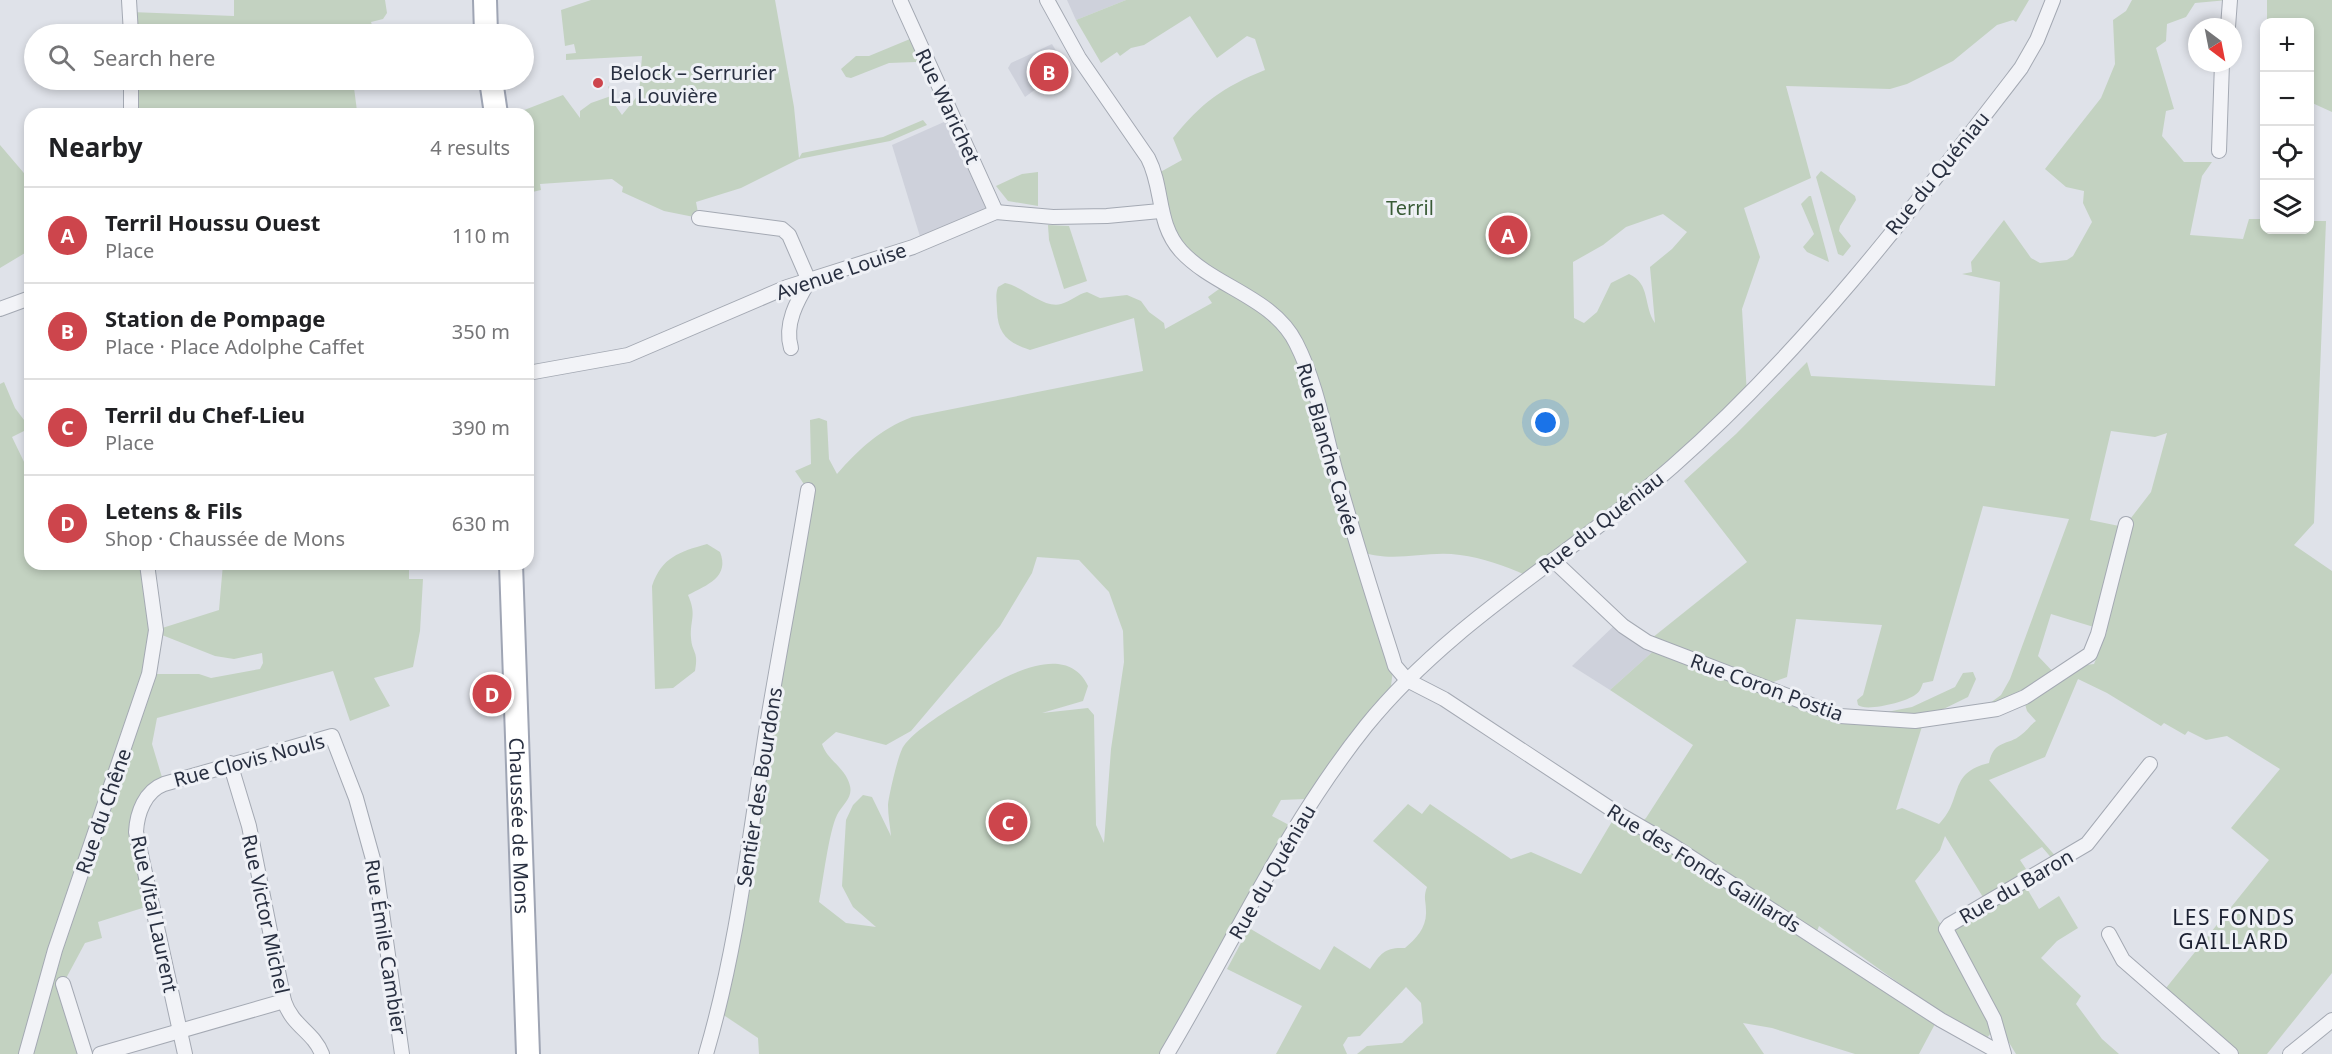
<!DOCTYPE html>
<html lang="en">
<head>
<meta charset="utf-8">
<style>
	:root { --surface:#fff; --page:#f2f2f2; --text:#202124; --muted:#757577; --line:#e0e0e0; --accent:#cd454c }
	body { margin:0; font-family:"Noto Sans",sans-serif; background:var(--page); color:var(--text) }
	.controls { position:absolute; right:18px; top:18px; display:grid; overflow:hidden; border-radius:12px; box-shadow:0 3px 9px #0003 }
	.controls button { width:54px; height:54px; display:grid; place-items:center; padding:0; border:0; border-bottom:2px solid var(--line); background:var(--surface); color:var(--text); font:30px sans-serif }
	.compass { position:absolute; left:2188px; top:18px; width:54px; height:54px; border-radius:50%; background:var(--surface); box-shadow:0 3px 9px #0003; rotate:148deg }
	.you { position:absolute; left:1546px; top:423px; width:21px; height:21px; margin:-15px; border:4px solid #fff; border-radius:50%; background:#1a73e8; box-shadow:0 0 0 9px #1a73e833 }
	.badge { display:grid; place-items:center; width:39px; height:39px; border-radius:50%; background:var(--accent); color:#fff; font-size:20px; font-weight:700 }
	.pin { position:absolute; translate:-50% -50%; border:3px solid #fff; box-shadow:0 2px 6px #0006 }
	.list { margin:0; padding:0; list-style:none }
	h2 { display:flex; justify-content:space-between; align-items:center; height:78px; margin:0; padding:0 24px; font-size:26px }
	h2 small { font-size:20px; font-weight:400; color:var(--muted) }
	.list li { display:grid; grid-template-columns:39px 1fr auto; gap:18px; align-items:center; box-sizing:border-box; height:96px; padding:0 24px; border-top:2px solid var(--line) }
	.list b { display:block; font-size:22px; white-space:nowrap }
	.list p { margin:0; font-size:20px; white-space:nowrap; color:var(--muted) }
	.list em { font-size:20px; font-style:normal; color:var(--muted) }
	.icon { flex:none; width:33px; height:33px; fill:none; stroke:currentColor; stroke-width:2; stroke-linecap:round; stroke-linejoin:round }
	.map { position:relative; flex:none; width:2332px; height:1054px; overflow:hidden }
	.search { position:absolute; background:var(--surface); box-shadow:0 3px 9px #0003; left:24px; top:24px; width:510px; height:66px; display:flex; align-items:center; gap:15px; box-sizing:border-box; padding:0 21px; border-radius:33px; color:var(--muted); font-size:22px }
	.panel { position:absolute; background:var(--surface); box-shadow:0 3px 9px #0003; left:24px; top:108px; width:510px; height:462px; border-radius:18px }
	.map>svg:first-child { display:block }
	.built { fill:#ced1db }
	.green { fill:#c3d2c1; fill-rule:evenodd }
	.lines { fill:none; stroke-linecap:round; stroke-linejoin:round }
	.street-casing { stroke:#a4a9b3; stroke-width:16 }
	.primary-casing { stroke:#9fa5b4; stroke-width:26 }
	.street { stroke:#f2f3f7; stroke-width:14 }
	.primary { stroke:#fff; stroke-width:22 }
	.poi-dot { fill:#cd454c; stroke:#eff1f6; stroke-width:2 }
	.labels { text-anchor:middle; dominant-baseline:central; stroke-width:6; stroke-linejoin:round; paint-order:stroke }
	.poi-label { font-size:20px; fill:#282f40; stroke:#eff1f6; text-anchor:start }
	.street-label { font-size:20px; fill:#282f40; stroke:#eff1f6 }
	.park-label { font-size:20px; fill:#395b36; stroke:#eff1f6 }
	.neighbourhood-label { font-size:21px; letter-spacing:1.5px; fill:#1b2031; stroke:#eff1f6 }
</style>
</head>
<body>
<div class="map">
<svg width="2332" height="1054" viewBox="0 0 2332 1054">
	<rect width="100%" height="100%" fill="#dfe2e9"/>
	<g class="built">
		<path d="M1067 0H1126L1076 20Z"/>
		<path d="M1052 44 1066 67 1025 97 1008 68 1011 63Z"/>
		<path d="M953 118 996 210 922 243 892 145Z"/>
		<path d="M1618 622 1658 647 1610 690 1572 666Z"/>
	</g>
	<g class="green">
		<path d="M234 0H385L387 13 383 19 371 22 375 34H131V12L234 16Z"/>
		<path d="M591 0H775L794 107 799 158 802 153 883 137 923 120 927 125 890 141 799 159 741 188 696 202 699 218 664 211 622 192 623 187 612 179 540 184 541 190 528 193V114H514L563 95 580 118V111L591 103 611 96 608 86 615 92V105L622 115 639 94 642 56 566 60V54L576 53 574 44 565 46 561 10Z"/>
		<path d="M1126 0H2029L2016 22 2013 20 1997 25 1953 61 1907 84 1890 89 1786 86 1811 178 1744 208 1760 257 1742 309 1747 395 1530 577C1508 567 1484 558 1460 555 1425 550 1393 564 1359 551L1393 670 1391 686 1341 747 1306 799 1281 800 1272 816 1289 825 1198 985 1162 1054H759L758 1038 719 1012 808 490 795 471 811 464 810 420 819 418 827 421 829 459 837 474C860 448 879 430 912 417L1143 371 1134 318 1030 350C1008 343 998 334 997 311 997 302 995 295 998 287L1005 283C1022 286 1044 309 1061 304 1071 301 1078 294 1087 292L1100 298 1127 295 1141 301 1149 312 1164 323 1165 329 1212 303 1208 297 1226 284 1181 251 1155 175 1182 160 1173 138C1201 103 1223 87 1265 70L1255 39 1247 36 1217 58 1190 16 1144 45 1131 48 1120 56 1117 52 1101 63 1076 20ZM1663 214 1687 232 1672 249 1650 267 1655 323C1643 306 1651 284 1629 274L1611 283 1597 312 1584 323 1574 318 1573 262 1603 245 1626 227ZM1037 557 1079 560 1109 592 1123 631 1124 662 1111 749 1104 843 1096 825 1094 715 1088 708 1042 713 1083 701 1088 686C1065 638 999 680 968 698 951 708 914 730 903 747 898 756 889 794 888 805 888 815 890 826 891 836L872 797 863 795 853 805 846 820 842 886 853 907 876 927 846 923 819 902C823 881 829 831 837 815 842 805 853 798 850 786 846 768 827 760 822 744L836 732 886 745 911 731 1000 626 1032 573Z"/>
		<path d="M2132 0H2228L2195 3 2186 17 2167 24 2166 41 2156 48 2174 109 2166 111 2162 136 2184 162H2212L2202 176 2190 235 2243 239 2249 219H2264V230H2310V221H2326L2314 523 2294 545 2332 571V973L2267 1054H2231L2162 993 2269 860 2231 828 2280 769 2227 736 2206 740 2188 731 2185 735 2164 723 2161 726 2107 693 2078 679 2045 757 1989 780 2058 859 2054 861 2042 847 2020 860 2030 875 2022 880 2039 909 2059 896 2078 928 2057 941 2041 958 2081 996 2076 1004 2102 1039 2119 1054H2016L2005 1036 1992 1032 1985 1040 1942 1014 1819 926 1812 944 1935 1024 1919 1054H1855L1772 1028 1743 1023 1764 1054H1357L1367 1046 1402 1043 1423 1023 1421 1003 1406 987 1360 1036 1348 1037 1343 1045 1347 1054H1276L1302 1006 1227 969 1249 928 1320 970 1334 946 1370 969C1381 953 1385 947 1405 948 1416 939 1427 927 1426 911 1426 900 1423 898 1427 887L1373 841 1408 804 1422 814 1430 804 1511 859 1531 852 1581 874 1617 813 1637 826 1646 818 1693 745 1610 690 1658 647 1647 642 1747 562 1684 481 1736 434 1807 362 1811 376 1995 386 2000 282 1962 274 1972 272 1971 262 2004 220 2031 258 2040 263 2067 260 2073 256 2092 222 2083 203 2084 191 2066 187 2045 169 2101 98 2115 64 2113 20 2126 11ZM2111 431 2155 437 2167 433 2151 492 2124 527 2090 520ZM1983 506 2069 519 2010 679 2001 695 1986 706 2025 704 2027 711 2036 721C2030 725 2027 731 2021 735 2008 746 1994 739 1989 763 1947 773 1964 799 1939 824L1902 808 1896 810 1924 720H1921L1968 697 1976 679 1973 672 1963 673 1955 687 1912 707 1887 712 1840 716 1768 684 1787 677 1796 619 1882 625 1863 695 1857 700 1858 705C1866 712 1906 702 1915 695 1920 692 1921 688 1923 683L1933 681ZM2051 614 2107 631 2094 664 2078 666 2056 675 2038 656ZM1945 836 1986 902 1946 929 1939 922 1915 881 1940 850Z"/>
		<path d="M2238 0H2332V112L2310 102V22H2267V0Z"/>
		<path d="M910 39 919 60 916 62 889 63 851 78 846 77 841 69 856 56H869Z"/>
		<path d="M131 80H353L357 111 325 112 326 114H131Z"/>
		<path d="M0 145 29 179 26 187 30 191V250L0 268Z"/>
		<path d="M1821 171 1855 196 1856 200 1840 226 1839 231 1851 246 1843 256 1838 254 1816 177Z"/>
		<path d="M1038 172V206L1008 201 996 186 1022 174Z"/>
		<path d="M1809 196H1811L1829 262 1807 252 1803 247 1814 234 1801 204Z"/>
		<path d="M1048 225 1069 226 1087 281 1064 289 1049 240Z"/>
		<path d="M4 382 15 408 30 428 12 437 26 466 30 465V564H147L156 630 219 610 223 564H409V579H423L420 631 413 667 374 678 390 706 350 721 333 671 157 718 152 744 164 784 137 818 152 905 98 922 102 938 85 943 63 984 85 1054H0V384ZM162 635 215 656 234 659 262 653 263 663 260 669 211 678 199 674H149L155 645Z"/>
		<path d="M707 544 720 552C730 577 707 585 688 595 697 616 690 618 691 638 692 653 699 651 695 671L673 688 655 689 652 586C662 557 679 552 707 544Z"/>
	</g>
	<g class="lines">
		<defs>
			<g id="street">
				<path d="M129 0 131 34"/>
				<path d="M900 0 996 212"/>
				<path d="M1047 0 1079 58 1148 158C1164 189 1156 223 1181 251 1214 287 1273 297 1296 343 1316 382 1324 428 1335 469 1353 532 1372 594 1392 656L1395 666 1407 680 1444 699 1617 813 1672 845 1941 1020 2002 1054"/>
				<path d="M2228 27 2230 0"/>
				<path d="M131 114V80"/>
				<path d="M2219 151 2222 63"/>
				<path d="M699 218 782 229 789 235 809 281"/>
				<path d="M0 309 30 298"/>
				<path d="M791 348C784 324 797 301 809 281"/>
				<path d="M528 373 628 355 787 287 913 247 996 212 1053 217 1107 216 1160 211"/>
				<path d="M1553 560 1623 626 1647 642 1840 716 1915 721 1997 709 2025 697 2090 654 2098 634 2126 524"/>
				<path d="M230 763 249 826 284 1001C293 1027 313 1031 322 1054"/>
				<path d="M2109 934 2123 960 2231 1054"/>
				<path d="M63 984 85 1054"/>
				<path d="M26 1054 55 950 149 674 156 630 147 564"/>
				<path d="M100 1054 284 1001"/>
				<path d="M185 1054 136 832C137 813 145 791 164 784L332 736 356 798 376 870 402 1054"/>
				<path d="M706 1054C737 949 749 840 766 732 779 652 795 571 808 490"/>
				<path d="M1167 1054C1232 945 1286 826 1366 726 1451 621 1573 554 1673 466 1805 350 1914 207 2021 68L2037 40 2053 0"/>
				<path d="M2004 1054 1994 1019 1946 929 1949 925 2087 844 2150 764"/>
				<path d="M2290 1054 2332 1020"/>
			</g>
			<g id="primary">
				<path d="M485 0 486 34"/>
				<path d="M491 80 496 114"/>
				<path id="s1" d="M511 564 528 1054"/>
			</g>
		</defs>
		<use href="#street" class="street-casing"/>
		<use href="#primary" class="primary-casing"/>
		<use href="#street" class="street"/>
		<use href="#primary" class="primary"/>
	</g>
	<circle class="poi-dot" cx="598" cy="83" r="6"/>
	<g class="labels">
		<g class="poi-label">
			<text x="610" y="72">Belock – Serrurier<tspan x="610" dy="23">La Louvière</tspan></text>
		</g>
		<g class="street-label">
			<text transform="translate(948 106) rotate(65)">Rue Warichet</text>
			<text transform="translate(1937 173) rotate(-51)">Rue du Quéniau</text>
			<text transform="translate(841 271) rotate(-19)">Avenue Louise</text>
			<text transform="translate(1328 449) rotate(74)">Rue Blanche Cavée</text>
			<text transform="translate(1601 522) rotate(-38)">Rue du Quéniau</text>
			<text transform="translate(1767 687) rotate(20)">Rue Coron Postia</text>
			<text transform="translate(249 760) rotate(-15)">Rue Clovis Nouls</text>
			<text transform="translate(759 787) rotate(-81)">Sentier des Bourdons</text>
			<text transform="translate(103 811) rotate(-71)">Rue du Chêne</text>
			<text stroke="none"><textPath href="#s1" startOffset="262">Chaussée de Mons</textPath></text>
			<text transform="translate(1704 868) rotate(32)">Rue des Fonds Gaillards</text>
			<text transform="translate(1272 872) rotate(-60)">Rue du Quéniau</text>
			<text transform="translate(2016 886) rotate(-30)">Rue du Baron</text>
			<text transform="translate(155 914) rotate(78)">Rue Vital Laurent</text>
			<text transform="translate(266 914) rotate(78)">Rue Victor Michel</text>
			<text transform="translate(386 947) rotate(81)">Rue Émile Cambier</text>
		</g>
		<g class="park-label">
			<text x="1410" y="207">Terril</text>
		</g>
		<g class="neighbourhood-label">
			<text x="2234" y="917">LES FONDS<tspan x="2234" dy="24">GAILLARD</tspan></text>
		</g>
	</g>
</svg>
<div class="controls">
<button>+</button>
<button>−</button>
<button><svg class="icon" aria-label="locate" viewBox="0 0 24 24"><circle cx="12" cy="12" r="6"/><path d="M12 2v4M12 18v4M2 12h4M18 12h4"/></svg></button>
<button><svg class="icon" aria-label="layers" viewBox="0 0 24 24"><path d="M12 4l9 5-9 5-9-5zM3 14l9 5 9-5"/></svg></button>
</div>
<svg class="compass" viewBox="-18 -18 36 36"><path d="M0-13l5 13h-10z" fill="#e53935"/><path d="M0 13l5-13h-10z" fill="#757577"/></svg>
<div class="you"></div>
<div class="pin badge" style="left:1508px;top:235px">A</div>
<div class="pin badge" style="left:1049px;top:72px">B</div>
<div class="pin badge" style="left:1008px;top:822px">C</div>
<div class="pin badge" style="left:492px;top:694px">D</div>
<div class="search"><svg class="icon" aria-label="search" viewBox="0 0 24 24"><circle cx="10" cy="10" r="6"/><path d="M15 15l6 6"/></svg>Search here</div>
<section class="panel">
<h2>Nearby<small>4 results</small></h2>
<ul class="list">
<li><span class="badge">A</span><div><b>Terril Houssu Ouest</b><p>Place</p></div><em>110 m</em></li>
<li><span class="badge">B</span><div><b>Station de Pompage</b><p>Place · Place Adolphe Caffet</p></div><em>350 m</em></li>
<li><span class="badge">C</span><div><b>Terril du Chef-Lieu</b><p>Place</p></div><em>390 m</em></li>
<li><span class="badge">D</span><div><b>Letens &amp; Fils</b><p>Shop · Chaussée de Mons</p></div><em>630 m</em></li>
</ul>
</section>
</div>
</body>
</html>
